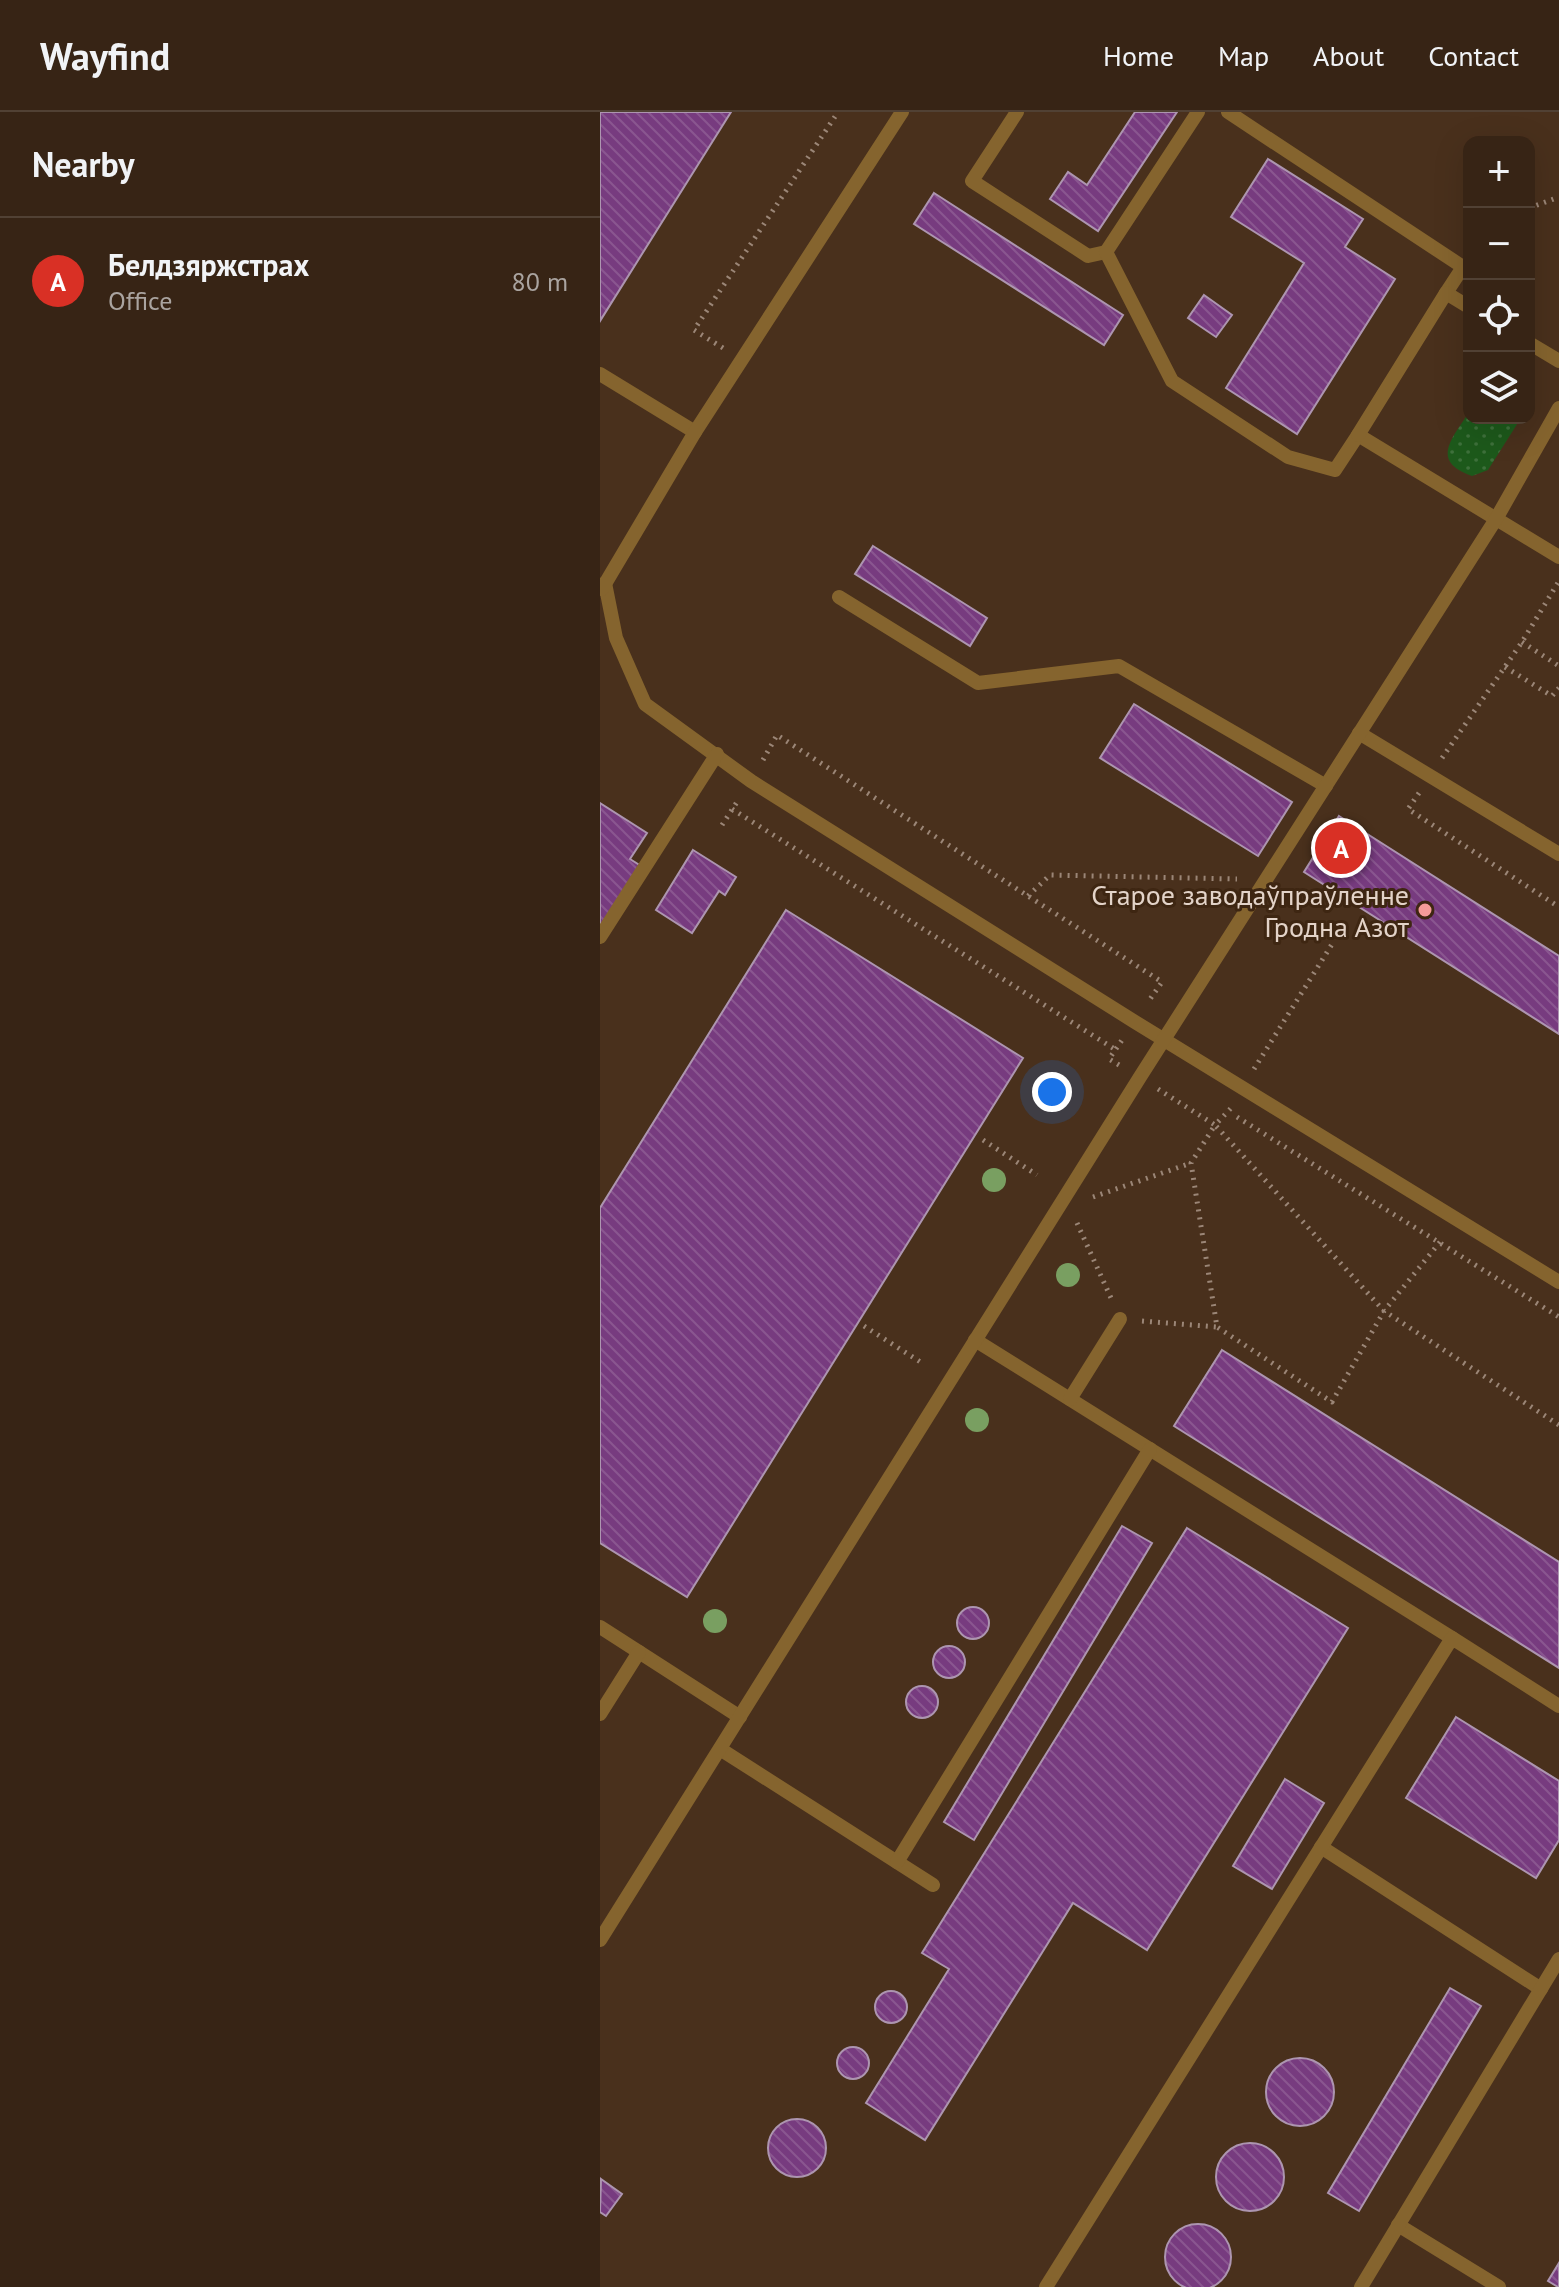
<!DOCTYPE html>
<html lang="en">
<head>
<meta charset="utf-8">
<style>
	:root { --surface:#372415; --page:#3e2c1e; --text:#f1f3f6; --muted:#aaa4a0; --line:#514134; --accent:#d93025 }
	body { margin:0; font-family:"PT Sans",sans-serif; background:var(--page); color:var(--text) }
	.controls { position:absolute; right:24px; top:24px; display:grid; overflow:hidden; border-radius:16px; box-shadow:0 8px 32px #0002 }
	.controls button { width:72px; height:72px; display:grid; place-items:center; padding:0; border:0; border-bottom:2px solid var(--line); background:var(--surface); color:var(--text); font:40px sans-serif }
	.you { position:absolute; left:452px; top:980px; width:28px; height:28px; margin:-20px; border:6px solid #fff; border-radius:50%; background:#1a73e8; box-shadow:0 0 0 12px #1a73e833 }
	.badge { display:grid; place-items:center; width:52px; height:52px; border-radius:50%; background:var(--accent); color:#fff; font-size:26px; font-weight:700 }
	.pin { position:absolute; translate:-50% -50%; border:4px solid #fff; box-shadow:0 2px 8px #0006 }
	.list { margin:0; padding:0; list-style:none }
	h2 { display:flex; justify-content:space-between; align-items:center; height:104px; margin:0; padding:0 32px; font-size:34px }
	h2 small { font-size:26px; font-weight:400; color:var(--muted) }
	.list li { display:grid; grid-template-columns:52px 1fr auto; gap:24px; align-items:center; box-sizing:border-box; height:128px; padding:0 32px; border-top:2px solid var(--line) }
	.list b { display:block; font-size:30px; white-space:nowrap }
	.list p { margin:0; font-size:26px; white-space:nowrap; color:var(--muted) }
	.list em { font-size:26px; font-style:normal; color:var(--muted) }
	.icon { flex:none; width:44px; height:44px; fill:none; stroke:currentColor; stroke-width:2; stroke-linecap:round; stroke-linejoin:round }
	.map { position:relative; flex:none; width:959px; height:2175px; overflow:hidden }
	header { display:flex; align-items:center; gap:48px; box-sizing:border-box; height:112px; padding:0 40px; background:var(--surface); border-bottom:2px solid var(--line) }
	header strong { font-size:38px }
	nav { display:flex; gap:44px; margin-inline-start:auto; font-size:28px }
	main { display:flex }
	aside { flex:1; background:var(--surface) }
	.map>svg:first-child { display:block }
	.green { fill:url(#green-dots) }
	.building { fill:url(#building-back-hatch); stroke:#ad95b0; stroke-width:2 }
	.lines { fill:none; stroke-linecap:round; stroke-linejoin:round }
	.path { stroke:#9b8677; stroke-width:5; stroke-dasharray:2 6; stroke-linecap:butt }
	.service { stroke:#85642e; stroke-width:14 }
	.tree { fill:#799f61 }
	.poi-dot { fill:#f59b99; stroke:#3e2612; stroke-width:3 }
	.labels { text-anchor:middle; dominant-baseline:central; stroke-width:6; stroke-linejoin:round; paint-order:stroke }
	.poi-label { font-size:28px; fill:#e3d3c8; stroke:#3e2612; text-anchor:end }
</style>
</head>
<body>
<header>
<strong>Wayfind</strong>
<nav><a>Home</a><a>Map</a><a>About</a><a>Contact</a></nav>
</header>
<main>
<aside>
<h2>Nearby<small></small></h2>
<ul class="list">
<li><span class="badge">A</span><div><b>Белдзяржстрах</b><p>Office</p></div><em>80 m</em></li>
</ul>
</aside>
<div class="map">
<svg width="959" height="2175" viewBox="0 0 959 2175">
	<defs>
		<pattern id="green-dots" width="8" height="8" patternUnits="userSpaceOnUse" patternTransform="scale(2)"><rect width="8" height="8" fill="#1d591b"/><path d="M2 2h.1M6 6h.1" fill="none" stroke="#3e703b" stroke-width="1.8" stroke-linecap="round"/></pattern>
		<pattern id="building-back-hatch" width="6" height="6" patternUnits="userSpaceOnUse" patternTransform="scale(2)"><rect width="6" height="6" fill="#773b7f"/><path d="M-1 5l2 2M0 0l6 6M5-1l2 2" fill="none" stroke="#8a5690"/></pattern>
	</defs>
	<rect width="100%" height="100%" fill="#49301c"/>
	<path class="green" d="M869 300V306H921L888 358 872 364C830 349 852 327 869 300Z"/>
	<g class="building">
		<path d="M0 0H131L0 209Z"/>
		<path d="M535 0H577L498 119 450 87 468 60 487 73Z"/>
		<path d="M668 47 763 107 745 135 795 167 697 322 626 276 704 151 631 105Z"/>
		<path d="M334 81 523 203 504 233 314 112Z"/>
		<path d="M604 183 632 203 616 225 588 206Z"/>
		<path d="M273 434 387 506 370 534 255 462Z"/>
		<path d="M534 592 692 690 658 744 500 646Z"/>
		<path d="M0 691 47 721 30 747 41 754 0 819Z"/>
		<path d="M739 704 959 844V922L704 760Z"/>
		<path d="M93 738 136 765 125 783 119 779 92 821 56 798Z"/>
		<path d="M186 798 423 946 87 1485 0 1431V1096Z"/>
		<path d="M622 1238 959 1450V1556L574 1314Z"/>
		<path d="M522 1414 552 1431 374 1728 344 1710Z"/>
		<path d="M587 1416 748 1516 547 1838 473 1791 325 2028 266 1991 349 1857 322 1841Z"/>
		<circle cx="373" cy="1511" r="16"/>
		<circle cx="349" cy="1550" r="16"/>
		<circle cx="322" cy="1590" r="16"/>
		<path d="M856 1605 959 1669V1728L936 1766 806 1686Z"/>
		<path d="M685 1667 724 1691 672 1777 633 1754Z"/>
		<path d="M850 1876 881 1894 759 2099 728 2081Z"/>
		<circle cx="291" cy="1895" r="16"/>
		<circle cx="253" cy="1951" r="16"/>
		<circle cx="700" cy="1980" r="34"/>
		<circle cx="197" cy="2036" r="29"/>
		<circle cx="650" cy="2065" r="34"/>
		<path d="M1 2067 22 2082 6 2104 0 2100Z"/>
		<circle cx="598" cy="2145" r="33"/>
		<path d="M959 2151V2175H958L948 2169Z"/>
	</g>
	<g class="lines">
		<g class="path">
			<path d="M929 96 959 85"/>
			<path d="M123 236 94 218 238 0"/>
			<path d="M922 530 959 554"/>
			<path d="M905 555 952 584 959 576"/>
			<path d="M842 646 922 530 959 469"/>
			<path d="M163 648 177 623 562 870 548 890"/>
			<path d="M819 681 808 697 959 795"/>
			<path d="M132 697 516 938"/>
			<path d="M122 713 139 687"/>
			<path d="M428 784 450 763 637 767"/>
			<path d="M519 953 509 947 522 928"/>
			<path d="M654 957 734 829"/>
			<path d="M558 977 615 1013 633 994"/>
			<path d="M637 1005 959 1205"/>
			<path d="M383 1028 437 1063"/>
			<path d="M493 1085 591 1051"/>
			<path d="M477 1111 511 1186"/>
			<path d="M840 1130 784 1199 732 1290 617 1215 591 1051 615 1013 784 1199 959 1313"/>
			<path d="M542 1209 617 1215"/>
			<path d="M264 1214 322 1251"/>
		</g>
		<g class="service">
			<path d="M417 0 372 69 488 144 506 140"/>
			<path d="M598 0 506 140 572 269 688 345 735 358 758 323 959 445"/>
			<path d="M628 0 863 155 846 181"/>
			<path d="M929 231 959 249"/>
			<path d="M0 262 95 320"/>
			<path d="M758 323 846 181 869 195"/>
			<path d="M5 471 16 526 45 592 151 669 535 910 959 1170"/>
			<path d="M2 477 95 320 302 0"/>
			<path d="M239 485 378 571 519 554 726 674"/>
			<path d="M759 621 959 742"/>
			<path d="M0 825 117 642"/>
			<path d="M375 1228 852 1526"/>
			<path d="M470 1287 520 1207"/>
			<path d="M0 1515 140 1605"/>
			<path d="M0 1602 39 1540"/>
			<path d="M120 1637 333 1773"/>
			<path d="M721 1735 941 1877"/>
			<path d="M297 1750 550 1337"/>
			<path d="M0 1828 540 965 896 407 959 296"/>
			<path d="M798 2113 899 2175"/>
			<path d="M446 2175 852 1526 959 1594"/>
			<path d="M761 2175 959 1847"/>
		</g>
	</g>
	<g class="tree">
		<circle cx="394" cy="1068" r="12"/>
		<circle cx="468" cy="1163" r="12"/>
		<circle cx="377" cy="1308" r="12"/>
		<circle cx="115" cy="1509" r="12"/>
	</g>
	<circle class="poi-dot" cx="825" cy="798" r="8"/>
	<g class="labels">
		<g class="poi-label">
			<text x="809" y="782">Старое заводаўпраўленне<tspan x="809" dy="32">Гродна Азот</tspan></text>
		</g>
	</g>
</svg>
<div class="controls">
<button>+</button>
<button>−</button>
<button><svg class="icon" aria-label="locate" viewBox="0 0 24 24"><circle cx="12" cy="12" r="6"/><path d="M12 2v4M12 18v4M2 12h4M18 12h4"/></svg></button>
<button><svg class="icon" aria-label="layers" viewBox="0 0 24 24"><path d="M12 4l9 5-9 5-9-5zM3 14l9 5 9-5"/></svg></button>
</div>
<div class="you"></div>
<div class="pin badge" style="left:741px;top:736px">A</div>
</div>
</main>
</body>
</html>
